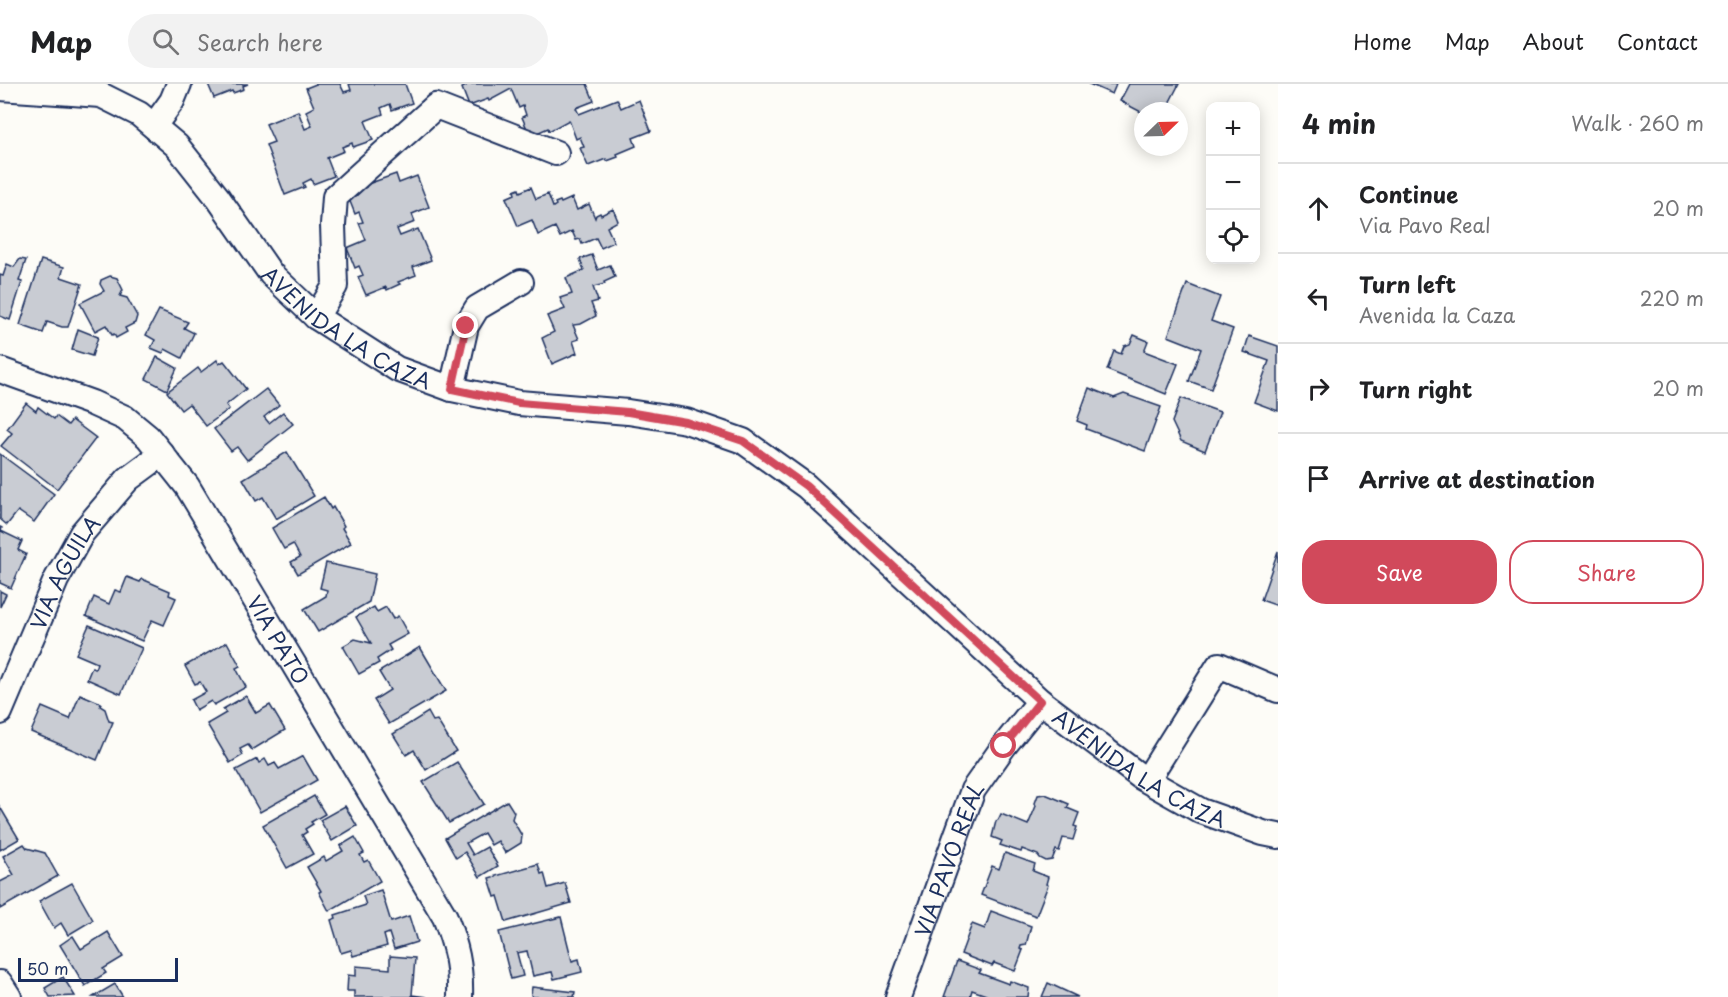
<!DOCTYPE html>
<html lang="en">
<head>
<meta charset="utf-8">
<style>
	:root { --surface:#fff; --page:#f2f2f2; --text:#202124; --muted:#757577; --line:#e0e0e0; --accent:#d1495b }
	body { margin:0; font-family:"Playpen Sans",sans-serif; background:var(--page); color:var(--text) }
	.controls { position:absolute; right:18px; top:18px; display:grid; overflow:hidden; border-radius:12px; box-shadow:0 3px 15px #0003 }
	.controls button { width:54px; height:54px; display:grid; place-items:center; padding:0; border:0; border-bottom:2px solid var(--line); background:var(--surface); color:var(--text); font:30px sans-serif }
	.compass { position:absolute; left:1134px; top:18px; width:54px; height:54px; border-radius:50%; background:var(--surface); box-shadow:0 3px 15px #0003; rotate:67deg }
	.scale { position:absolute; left:18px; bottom:15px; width:160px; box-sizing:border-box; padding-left:6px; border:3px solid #1b2f5e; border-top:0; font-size:16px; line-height:21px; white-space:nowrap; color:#1b2f5e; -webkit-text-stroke:4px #fdfcf7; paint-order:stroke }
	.stop { position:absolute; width:18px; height:18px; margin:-14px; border:4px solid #d1495b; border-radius:50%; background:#fff }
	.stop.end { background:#d1495b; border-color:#fff; box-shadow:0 2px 6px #0008 }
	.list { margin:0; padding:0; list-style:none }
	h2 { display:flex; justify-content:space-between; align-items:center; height:78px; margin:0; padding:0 24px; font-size:26px }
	h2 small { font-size:20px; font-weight:400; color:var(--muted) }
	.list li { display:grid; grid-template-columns:39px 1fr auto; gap:18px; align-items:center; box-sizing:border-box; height:90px; padding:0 24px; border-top:2px solid var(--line) }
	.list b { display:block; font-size:22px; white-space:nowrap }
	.list p { margin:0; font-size:20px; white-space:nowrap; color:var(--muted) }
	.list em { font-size:20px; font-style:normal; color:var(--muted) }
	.actions { display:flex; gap:12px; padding:18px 24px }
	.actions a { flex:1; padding:14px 0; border:2px solid var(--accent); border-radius:24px; text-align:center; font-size:21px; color:var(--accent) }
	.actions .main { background:var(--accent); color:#fff }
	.icon { flex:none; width:33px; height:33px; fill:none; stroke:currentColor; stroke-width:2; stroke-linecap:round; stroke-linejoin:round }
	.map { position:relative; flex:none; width:1278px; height:913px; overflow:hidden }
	header { display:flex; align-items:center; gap:36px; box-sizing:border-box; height:84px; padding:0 30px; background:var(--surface); border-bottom:2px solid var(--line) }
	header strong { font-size:28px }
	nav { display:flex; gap:33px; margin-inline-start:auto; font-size:21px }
	.search { width:420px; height:54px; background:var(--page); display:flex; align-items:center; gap:15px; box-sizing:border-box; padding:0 21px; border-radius:33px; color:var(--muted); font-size:22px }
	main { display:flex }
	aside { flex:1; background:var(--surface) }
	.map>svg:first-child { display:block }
	.building { fill:#c9ccd3; stroke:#1b2f5e; stroke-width:1.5 }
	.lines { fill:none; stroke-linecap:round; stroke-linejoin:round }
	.minor-casing { stroke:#1b2f5e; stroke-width:28 }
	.minor { stroke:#fdfcf7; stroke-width:24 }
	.route { stroke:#d1495b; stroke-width:8 }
	.labels { text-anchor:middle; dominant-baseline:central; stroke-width:5; stroke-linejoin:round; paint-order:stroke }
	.street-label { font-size:21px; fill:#1b2f5e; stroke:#fdfcf7 }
</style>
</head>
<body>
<header>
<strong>Map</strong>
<div class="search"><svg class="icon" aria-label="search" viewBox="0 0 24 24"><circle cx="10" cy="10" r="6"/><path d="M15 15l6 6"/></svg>Search here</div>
<nav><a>Home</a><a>Map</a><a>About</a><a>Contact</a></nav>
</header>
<main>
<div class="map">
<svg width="1278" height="913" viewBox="0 0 1278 913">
	<rect width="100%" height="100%" fill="#fdfcf7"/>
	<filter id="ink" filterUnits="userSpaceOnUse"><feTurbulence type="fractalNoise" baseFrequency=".0167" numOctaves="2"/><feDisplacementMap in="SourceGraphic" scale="12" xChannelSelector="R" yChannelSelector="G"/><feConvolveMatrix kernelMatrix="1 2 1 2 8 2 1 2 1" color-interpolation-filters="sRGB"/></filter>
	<g filter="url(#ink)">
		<g class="building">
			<path d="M208 0H248L243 2 244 5 233 9 232 7 214 14Z"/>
			<path d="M316 0H340L344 8 351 6 349 0H405L412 19 392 26 390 20 381 24 383 30 365 37 373 56 353 63 352 59 342 63 344 67 327 74 334 92 313 100 311 95 303 99 305 103 285 111 266 61 274 58 266 40 298 27 305 45 312 42 306 27 314 23 306 4Z"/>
			<path d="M465 0H587L594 17 576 24 579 30 617 15 621 24 639 16 651 47 633 54 636 62 617 70 618 73 607 77 606 75 588 82 580 64 584 63 580 53 576 55 569 36 549 47 548 44 530 52 522 33 526 31 523 22 519 24 511 5 489 17 488 15 469 22 462 4 466 2Z"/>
			<path d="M1089 0H1116L1115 3 1112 10Z"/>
			<path d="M1129 0H1179L1165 27H1143V29L1120 17Z"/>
			<path d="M396 90 399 99 417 92 429 123 412 130 415 138 397 145 400 152 418 145 431 176 413 183 416 191 398 198 400 200 387 206 386 203 366 211 358 193 363 191 359 182 355 184 347 164 366 156 359 139 363 138 359 128 355 130 347 110 366 103 365 101Z"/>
			<path d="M531 103 536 115 548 110 553 123 556 121 555 119 560 117 561 119 572 114 577 126 589 120 595 134 596 131 600 129 601 131 613 125 618 137 607 143 614 158 601 164 596 154 582 160 580 155 576 156 572 147 560 153 555 143 538 151 532 136 518 142 506 114 515 110 514 107 519 105 520 108Z"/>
			<path d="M592 171 598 186 610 181 615 193 604 198 605 200 593 203 598 217 591 219 596 232 581 240 573 241 579 255 573 257 577 269 552 280 542 254 554 248 547 232 565 225 560 214 572 210 566 194 584 186 580 175Z"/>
			<path d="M20 175 26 176 19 197 22 198 10 236 0 232V191L3 192 7 180 14 183Z"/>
			<path d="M41 176 64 183 61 193 82 200 68 243H62L47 238 43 249 20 241Z"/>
			<path d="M110 192 117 194 123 206 120 212 127 214 137 232 135 239 125 244 127 248 116 254 114 250 112 251 106 241 95 247 80 219 104 207 100 200 101 196Z"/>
			<path d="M1187 200 1220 213 1211 237 1233 245 1211 305 1189 297 1201 265 1168 252Z"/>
			<path d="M159 226 188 238 184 244 194 249 182 274 165 265 163 269 151 264 155 256 146 251Z"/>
			<path d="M78 245 98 253 92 272 72 266Z"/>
			<path d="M1134 251 1148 257 1144 267 1178 280 1166 310 1107 286 1114 267 1121 270 1124 262 1130 260Z"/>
			<path d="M1249 252 1278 262V327L1254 318 1269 277 1244 268Z"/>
			<path d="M157 273 177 284 167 306 146 295Z"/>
			<path d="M217 276 219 280 224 277 246 305 226 321 229 325 206 342 189 320 181 326 167 308 198 284 201 288Z"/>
			<path d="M1089 304 1114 314 1124 310 1161 323 1145 367 1086 345 1087 341 1077 337Z"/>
			<path d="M266 305 279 321 264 333 269 339 283 328 293 340 247 376 237 363 231 367 214 345Z"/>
			<path d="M1181 314 1220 328 1205 367 1181 357 1172 338Z"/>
			<path d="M26 319 36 327 38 323 54 335 56 332 68 341 72 336 96 354 57 405 1 362 12 349 7 345Z"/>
			<path d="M287 368 314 412 276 435 263 413 256 417 243 395Z"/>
			<path d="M0 370 54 410 34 438 18 427 7 441 0 435Z"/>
			<path d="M324 413 331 425 333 423 344 442 342 444 351 459 298 490 291 478 300 473 293 460 284 465 272 444Z"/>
			<path d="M0 443 2 444 1 447 22 457 18 466 26 470 11 504 0 499Z"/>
			<path d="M1278 467V522L1261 516Z"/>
			<path d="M326 479 375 490 369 518 318 548 304 525 326 512 327 506 320 504Z"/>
			<path d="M127 493 140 498 142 495 170 507 169 511 176 514 164 541 152 536 142 557 86 532 94 513 109 520 115 506 121 508Z"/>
			<path d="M0 507 6 510 0 523Z"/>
			<path d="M374 523 377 528 386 523 393 535 398 532 408 550 388 561 391 566 377 575 379 579 359 590 343 562 355 555 371 559 356 533Z"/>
			<path d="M89 541 142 564 121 610 87 595 92 583 95 585 97 579 76 570Z"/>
			<path d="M227 558 240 582 236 584 246 603 214 621 211 617 196 626 191 616 206 608 200 598 195 600 185 582Z"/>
			<path d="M420 563 446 607 389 640 374 616 390 606 379 588Z"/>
			<path d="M80 610 101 619 100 622 105 625 109 637 113 638 97 676 31 648 42 623 70 635Z"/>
			<path d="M246 612 256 629 270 621 285 646 252 666 248 661 240 665 243 671 230 679 207 640 226 629 223 625Z"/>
			<path d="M428 628 433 637 437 636 456 667 426 686 414 666 406 671 393 650Z"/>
			<path d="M303 672 317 696 260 728 236 686 257 675 259 679 265 675 269 682 275 679 279 685Z"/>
			<path d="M457 678 484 720 449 739 423 698Z"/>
			<path d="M1045 710 1069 720 1067 724 1079 729 1074 742 1077 743 1073 756 1063 754 1059 767 1056 766 1052 776 1046 777 1040 774 1038 771 1022 765 1021 768 1000 761 1002 757 992 753 996 737 998 736 1001 730 1028 741 1036 722 1035 719 1038 711Z"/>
			<path d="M314 712 325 730 311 738 313 740 305 745 307 748 302 751 313 770 287 784 263 741Z"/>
			<path d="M507 717 514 728 512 735 522 752 521 759 505 769 498 757 491 761 484 749 466 759 473 771 487 763 498 782 480 793 465 768 456 774 445 754Z"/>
			<path d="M345 722 357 742 332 757 320 736Z"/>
			<path d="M0 723 19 755 0 766Z"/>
			<path d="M355 753 364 769 360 771 364 778 368 776 380 797 329 827 319 808 321 807 307 783 324 773 326 777 343 767 340 762Z"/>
			<path d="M24 760 27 764 45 769 58 792 0 825V798L14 791 3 772Z"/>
			<path d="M1005 769 1035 780 1033 787 1048 793 1046 800 1048 801 1036 832 981 811 992 782 999 785Z"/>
			<path d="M538 780 541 790 544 789 548 804 565 799 571 819 506 838 498 812 495 813 489 794Z"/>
			<path d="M72 799 93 836 68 851 61 839 54 844 39 817Z"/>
			<path d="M381 806 391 838 409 832 417 858 394 865 389 849 384 851 387 862 353 872 351 866 341 869 331 836 336 834 335 831 366 821 363 812Z"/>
			<path d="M991 827 1031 842 1026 861 1021 862 1020 865 1023 866 1015 887 994 879 992 882 961 870 972 840 985 845Z"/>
			<path d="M561 833 572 877 579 875 582 888 554 895 552 888 533 892 527 867 517 869 523 892 511 895 499 848Z"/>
			<path d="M108 848 123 873 103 885 106 889 85 902 60 861 73 852 81 865Z"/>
			<path d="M390 872 415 874 412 911 427 913H354V907H347L348 891 356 892V882L390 885Z"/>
			<path d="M957 877 981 886 979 889 1009 900 1010 897 1029 904 1028 913H985L986 911 972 906 970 913H944Z"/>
			<path d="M63 893 75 912 50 913 45 904Z"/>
			<path d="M1048 899 1078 913H1042Z"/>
			<path d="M115 900 123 913H93Z"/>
			<path d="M532 903 575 908 574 913H533L531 911Z"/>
		</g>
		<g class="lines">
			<defs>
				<g id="minor">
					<path id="s1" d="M0 4 101 11 139 30 177 62 218 114 271 190 316 233 397 285 452 305 519 319 628 328 686 337 743 357 806 402 1040 617 1141 693 1201 727 1263 749 1278 752"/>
					<path d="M154 42 172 17 179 0"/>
					<path d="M316 233 335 202 333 141 335 113 436 22 556 69"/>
					<path id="s2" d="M0 286 92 319 125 334 148 353 187 402 445 833C456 862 461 881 460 913"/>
					<path d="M452 305 466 242 477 224 521 198"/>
					<path id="s3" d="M0 628 56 496 82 449 128 395 162 370"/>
					<path d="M1147 696 1219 581 1278 606"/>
					<path d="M0 899 9 913"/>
					<path id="s4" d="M898 913 973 706 1004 662 1040 617"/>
				</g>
			</defs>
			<use href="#minor" class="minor-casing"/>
			<use href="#minor" class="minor"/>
		</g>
	</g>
	<g class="lines" filter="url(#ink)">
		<path class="route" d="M466 242 452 305 519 319 628 328 686 338 743 357 806 402 1040 617 1004 662"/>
	</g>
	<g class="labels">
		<g class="street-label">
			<text stroke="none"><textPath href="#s1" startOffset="446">AVENIDA LA CAZA</textPath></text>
			<text stroke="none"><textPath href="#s3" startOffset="154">VIA AGUILA</textPath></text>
			<text stroke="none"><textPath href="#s2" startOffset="405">VIA PATO</textPath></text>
			<text stroke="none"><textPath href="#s1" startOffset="1382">AVENIDA LA CAZA</textPath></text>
			<text stroke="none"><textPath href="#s4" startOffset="147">VIA PAVO REAL</textPath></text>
		</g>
	</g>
</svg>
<div class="controls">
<button>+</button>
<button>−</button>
<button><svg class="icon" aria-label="locate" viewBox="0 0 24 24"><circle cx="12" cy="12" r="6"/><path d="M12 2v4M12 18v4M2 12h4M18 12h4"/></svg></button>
</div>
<svg class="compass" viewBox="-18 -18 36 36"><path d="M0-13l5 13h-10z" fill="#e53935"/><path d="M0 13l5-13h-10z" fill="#757577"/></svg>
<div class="scale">50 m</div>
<div class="stop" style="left:1004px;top:662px"></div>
<div class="stop end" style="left:466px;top:242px"></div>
</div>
<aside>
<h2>4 min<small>Walk · 260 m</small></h2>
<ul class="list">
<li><svg class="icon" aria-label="ahead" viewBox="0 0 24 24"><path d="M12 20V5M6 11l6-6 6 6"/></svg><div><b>Continue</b><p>Via Pavo Real</p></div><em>20 m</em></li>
<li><svg class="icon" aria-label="left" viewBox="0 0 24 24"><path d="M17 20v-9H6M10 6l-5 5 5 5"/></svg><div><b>Turn left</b><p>Avenida la Caza</p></div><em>220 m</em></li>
<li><svg class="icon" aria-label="right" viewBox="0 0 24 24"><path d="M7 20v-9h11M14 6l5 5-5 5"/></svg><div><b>Turn right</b></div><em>20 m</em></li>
<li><svg class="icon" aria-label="arrive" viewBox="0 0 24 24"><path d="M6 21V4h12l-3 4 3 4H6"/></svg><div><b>Arrive at destination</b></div></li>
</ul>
<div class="actions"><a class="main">Save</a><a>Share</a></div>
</aside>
</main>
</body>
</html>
